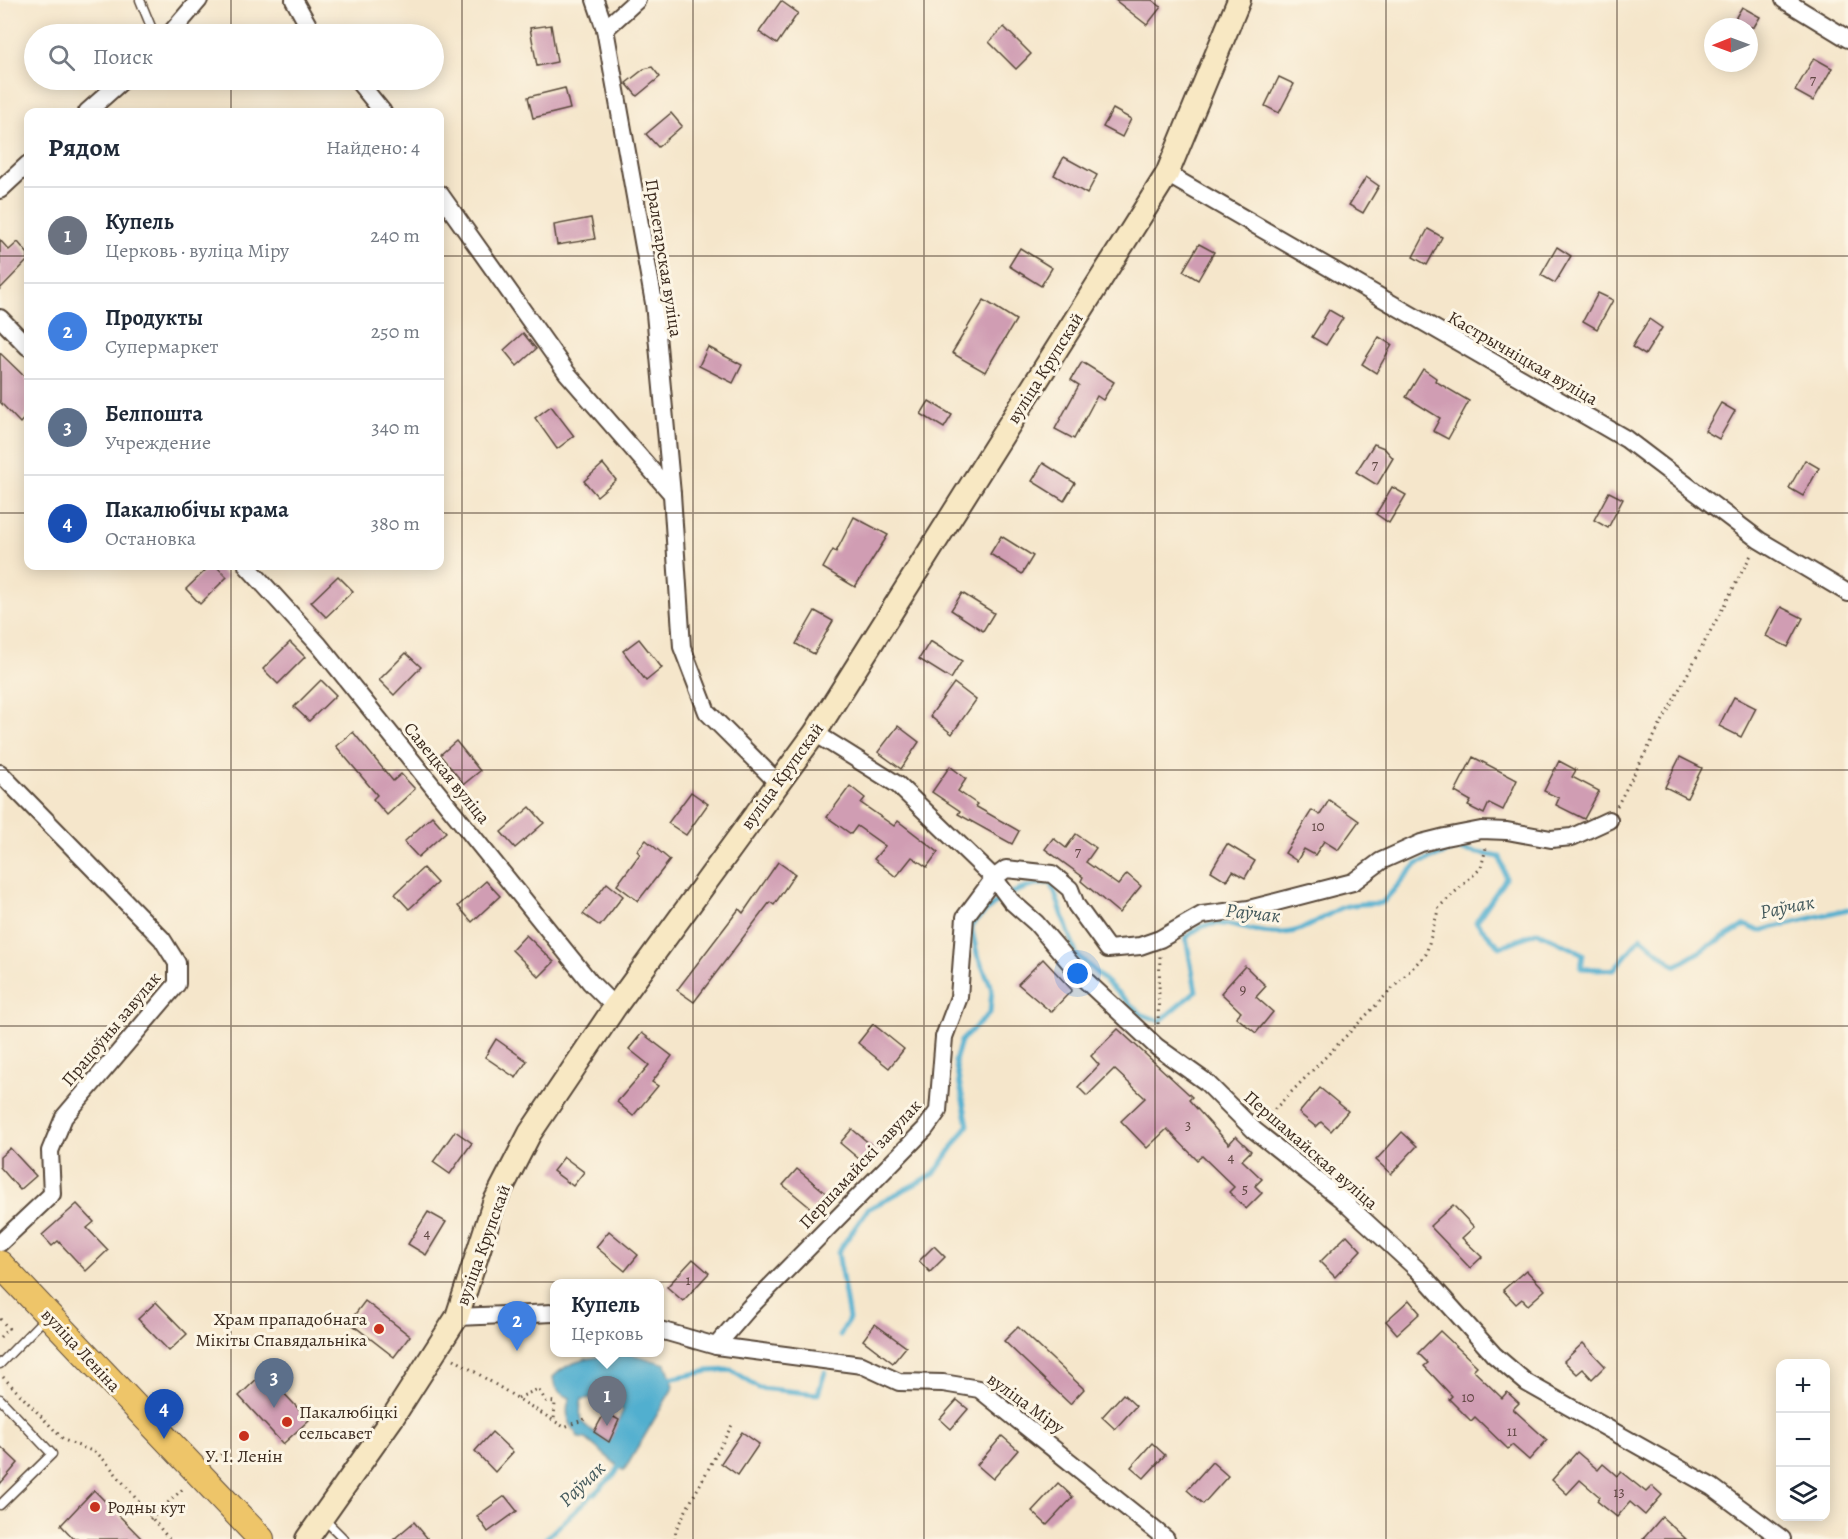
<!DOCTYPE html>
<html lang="ru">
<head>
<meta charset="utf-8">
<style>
	:root { --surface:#fff; --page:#f6f6f7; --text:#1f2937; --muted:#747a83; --line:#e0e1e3; --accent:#c8321e }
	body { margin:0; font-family:Alegreya,serif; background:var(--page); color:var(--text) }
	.controls { position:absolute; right:18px; bottom:18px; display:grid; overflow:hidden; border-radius:12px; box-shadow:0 3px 15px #0003 }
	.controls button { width:54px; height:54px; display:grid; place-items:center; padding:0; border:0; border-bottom:2px solid var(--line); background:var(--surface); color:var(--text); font:30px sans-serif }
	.compass { position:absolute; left:1704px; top:18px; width:54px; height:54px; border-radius:50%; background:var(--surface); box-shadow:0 3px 15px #0003; rotate:269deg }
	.you { position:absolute; left:1078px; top:974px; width:21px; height:21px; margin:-15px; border:4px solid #fff; border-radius:50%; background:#1a73e8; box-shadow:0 0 0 9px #1a73e833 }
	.badge { display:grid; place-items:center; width:39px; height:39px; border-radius:50%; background:var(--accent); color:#fff; font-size:20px; font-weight:700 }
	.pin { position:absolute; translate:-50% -50px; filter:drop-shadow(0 2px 3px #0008) }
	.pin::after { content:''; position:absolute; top:32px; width:21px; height:18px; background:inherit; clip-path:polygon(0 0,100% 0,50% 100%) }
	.popup { position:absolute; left:550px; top:1279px; width:114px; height:78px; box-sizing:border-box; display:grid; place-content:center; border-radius:12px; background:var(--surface); filter:drop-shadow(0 2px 4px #0005); font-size:20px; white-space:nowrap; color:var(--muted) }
	.popup b { font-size:22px; color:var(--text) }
	.popup::after { content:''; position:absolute; left:50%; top:100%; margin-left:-12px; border:12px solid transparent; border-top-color:var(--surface) }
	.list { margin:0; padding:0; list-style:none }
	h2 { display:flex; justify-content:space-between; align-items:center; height:78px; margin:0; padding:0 24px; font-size:26px }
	h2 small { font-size:20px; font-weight:400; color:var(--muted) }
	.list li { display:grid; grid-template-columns:39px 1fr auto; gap:18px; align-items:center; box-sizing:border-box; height:96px; padding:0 24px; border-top:2px solid var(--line) }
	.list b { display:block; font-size:22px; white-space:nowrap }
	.list p { margin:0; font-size:20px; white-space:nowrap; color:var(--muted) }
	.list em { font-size:20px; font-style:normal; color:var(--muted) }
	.icon { flex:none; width:33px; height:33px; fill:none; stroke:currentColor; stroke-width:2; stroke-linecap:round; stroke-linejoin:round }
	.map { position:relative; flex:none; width:1848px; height:1539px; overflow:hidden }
	.search { position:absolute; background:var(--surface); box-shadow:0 3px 15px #0003; left:24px; top:24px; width:420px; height:66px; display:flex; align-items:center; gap:15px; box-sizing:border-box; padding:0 21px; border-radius:33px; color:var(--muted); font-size:22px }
	.panel { position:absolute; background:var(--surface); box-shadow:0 3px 15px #0003; left:24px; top:108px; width:420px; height:462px; border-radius:12px }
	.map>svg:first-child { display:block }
	.water { fill:#51afcf; stroke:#466c76; stroke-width:1.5; fill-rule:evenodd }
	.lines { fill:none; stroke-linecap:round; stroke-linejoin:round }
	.stream { stroke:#51afcf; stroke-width:5 }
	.building { fill:#d09db3 }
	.lane-casing { stroke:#574638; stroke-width:11 }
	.street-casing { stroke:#574638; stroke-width:20 }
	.secondary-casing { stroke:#574638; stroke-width:26 }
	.primary-casing { stroke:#574638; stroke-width:28 }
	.path { stroke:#574638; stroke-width:3; stroke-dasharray:1.5 4.5; stroke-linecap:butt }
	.lane { stroke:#fff; stroke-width:8 }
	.street { stroke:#fff; stroke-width:16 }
	.secondary { stroke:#f8e8c3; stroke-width:22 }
	.primary { stroke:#eec569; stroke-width:26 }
	.grid { fill:none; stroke:#3b2a1e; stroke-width:1.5; stroke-opacity:0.55 }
	.poi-dot { fill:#c8321e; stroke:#fcf5e5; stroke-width:2 }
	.labels { text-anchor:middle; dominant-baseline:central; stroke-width:6; stroke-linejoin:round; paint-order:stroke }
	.number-label { font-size:15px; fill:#604743 }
	.street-label { font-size:18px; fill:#3b2a1e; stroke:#fcf5e5 }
	.poi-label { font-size:18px; fill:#3b2a1e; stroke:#fcf5e5; text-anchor:start }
	.water-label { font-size:20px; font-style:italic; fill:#43595c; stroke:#fcf5e5 }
</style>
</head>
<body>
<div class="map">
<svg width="1848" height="1539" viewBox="0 0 1848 1539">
	<rect width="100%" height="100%" fill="#fcf5e5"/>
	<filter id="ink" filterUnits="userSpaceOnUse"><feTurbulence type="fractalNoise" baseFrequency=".0167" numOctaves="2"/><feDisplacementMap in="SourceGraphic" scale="12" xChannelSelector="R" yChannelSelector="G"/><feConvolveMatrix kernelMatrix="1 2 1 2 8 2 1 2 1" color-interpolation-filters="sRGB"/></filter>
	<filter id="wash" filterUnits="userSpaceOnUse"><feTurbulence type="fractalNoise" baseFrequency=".008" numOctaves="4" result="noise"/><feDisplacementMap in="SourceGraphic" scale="24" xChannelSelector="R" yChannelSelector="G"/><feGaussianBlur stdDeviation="1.35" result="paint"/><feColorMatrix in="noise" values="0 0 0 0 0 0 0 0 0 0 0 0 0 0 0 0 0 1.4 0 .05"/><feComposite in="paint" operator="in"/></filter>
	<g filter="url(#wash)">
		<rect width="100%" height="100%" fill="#f5e6cb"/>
		<path class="water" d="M631 1354 666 1364 674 1386 624 1471 586 1439 579 1438C570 1425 563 1413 570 1398 559 1393 554 1390 553 1377 573 1356 604 1356 631 1354ZM606 1397 623 1410 609 1442C589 1429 575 1425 582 1399Z"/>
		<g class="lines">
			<g class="stream">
				<path d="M840 1335 849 1319 838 1252 868 1209 934 1174 968 1125 955 1061 961 1041 990 1013 992 989 977 954 971 926C1000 896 1009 890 1051 882L1076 954 1141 1014 1160 1021 1196 991 1186 938C1211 910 1242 932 1273 933 1303 935 1315 920 1341 908 1352 903 1369 904 1382 903L1417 864 1456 849 1500 857 1506 878 1476 922 1500 947 1538 932 1583 954 1581 968 1614 970 1641 937 1675 966 1745 925 1759 931 1848 909"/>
				<path d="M667 1384 669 1379 708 1371 731 1370 759 1388 818 1394 825 1372"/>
				<path d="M545 1539 615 1474 622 1462"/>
			</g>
		</g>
		<g id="blocks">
			<g class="building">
				<path d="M1115 0H1152L1161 7 1147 25Z"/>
				<path d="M781 1 798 13 777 44 759 32Z"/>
				<path d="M1742 7 1760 17 1754 27H1730Z"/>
				<path d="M551 25 557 62 537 66 530 28Z"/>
				<path d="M1004 27 1031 54 1016 69 989 42Z"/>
				<path d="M1814 58 1832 68 1813 101 1795 91Z"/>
				<path d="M652 67 660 77 637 96 626 83 644 69Z"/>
				<path d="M1279 77 1294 84 1279 113 1265 106Z"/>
				<path d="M565 88 570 109 533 118 528 97Z"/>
				<path d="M1113 109 1131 119 1122 137 1103 127Z"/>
				<path d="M671 113 682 126 658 147 646 134Z"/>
				<path d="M1064 157 1097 175 1087 194 1054 175Z"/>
				<path d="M1366 177 1379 186 1363 213 1349 205Z"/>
				<path d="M591 218 595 239 557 245 554 225Z"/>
				<path d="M1428 229 1442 237 1427 265 1413 257Z"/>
				<path d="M0 240 9 250 18 242 28 254V260L0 289Z"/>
				<path d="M1199 244 1214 252 1198 280 1183 271Z"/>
				<path d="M1557 247 1571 256 1555 283 1541 275Z"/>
				<path d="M1020 248 1052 268 1041 286 1009 266Z"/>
				<path d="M1598 293 1613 300 1597 329 1583 321Z"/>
				<path d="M984 300 1016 320 985 372 952 353Z"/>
				<path d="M1329 310 1343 318 1326 345 1312 337Z"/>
				<path d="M1649 319 1662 328 1645 355 1632 347Z"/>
				<path d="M523 333 536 349 517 366 504 350Z"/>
				<path d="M1379 337 1392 345 1376 373 1362 364Z"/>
				<path d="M708 347 742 365 733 383 699 366Z"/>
				<path d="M0 353 28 380V414L20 423 0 402Z"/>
				<path d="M1082 362 1114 382 1103 400 1097 396 1074 439 1055 429 1079 385 1071 380Z"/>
				<path d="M1423 369 1436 378 1435 381 1469 401 1448 439 1433 431 1440 418 1406 397Z"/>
				<path d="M929 401 952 415 944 428 921 414Z"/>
				<path d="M1721 403 1735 411 1719 439 1705 431Z"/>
				<path d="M551 406 574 436 557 449 535 418Z"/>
				<path d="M1374 444 1384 448 1393 458 1377 485 1356 472Z"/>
				<path d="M1805 460 1819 468 1803 496 1789 488Z"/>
				<path d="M1043 463 1075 483 1064 501 1032 481Z"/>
				<path d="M603 464 616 480 597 496 584 481Z"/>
				<path d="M1392 487 1406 495 1389 523 1376 514Z"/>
				<path d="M1609 492 1623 499 1608 528 1594 520Z"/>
				<path d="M854 517 888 535 855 587 823 568 833 550 836 552Z"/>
				<path d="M1001 536 1033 556 1022 574 990 554Z"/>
				<path d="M210 566H216L227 577 200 604 186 589Z"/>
				<path d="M338 576 353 591 326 617 311 602Z"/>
				<path d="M962 593 994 613 983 631 951 610Z"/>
				<path d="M1781 607 1803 618 1788 647 1766 636Z"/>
				<path d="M815 611 833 621 814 654 796 644Z"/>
				<path d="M639 639 662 668 646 681 623 651Z"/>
				<path d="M930 641 962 661 951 679 919 659Z"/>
				<path d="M290 642 305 657 278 684 263 669Z"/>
				<path d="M406 653 421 667 394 695 379 680Z"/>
				<path d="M321 680 336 695 309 721 294 707Z"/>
				<path d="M954 683 976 700 952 734 930 716Z"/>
				<path d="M1734 697 1756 708 1741 737 1719 726Z"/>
				<path d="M898 726 919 742 901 769 878 752Z"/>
				<path d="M353 732 393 781 401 774 415 789 387 815 373 799 377 795 336 746Z"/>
				<path d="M456 741 480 771 464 784 440 755Z"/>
				<path d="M1473 757 1517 780 1503 810 1489 803 1484 814 1468 806 1471 801 1455 792Z"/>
				<path d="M1680 757 1702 768 1687 798 1665 787Z"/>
				<path d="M1559 761 1576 770 1572 777 1599 791 1584 819 1556 805 1559 798 1544 791Z"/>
				<path d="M950 766 966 779 958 791 977 804 975 806 1019 831 1012 844 958 814 960 811 932 792Z"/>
				<path d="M850 786 865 798 861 803 894 826 898 821 938 852 927 867 912 857 896 877 874 859 885 846 857 826 851 834 827 817Z"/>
				<path d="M691 792 708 804 686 835 668 823Z"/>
				<path d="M1329 800 1359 821 1338 850 1324 841 1315 855 1304 849 1297 861 1285 853 1312 810 1320 815Z"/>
				<path d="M530 807 544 823 515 848 501 832Z"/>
				<path d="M432 816 446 832 418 857 404 842Z"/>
				<path d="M1076 834 1096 848 1086 862 1118 885 1127 874 1141 886 1119 913 1081 881 1083 877 1045 849 1053 838 1066 848Z"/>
				<path d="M646 840 670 860 638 901 617 885 640 854 637 851Z"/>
				<path d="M1227 844 1255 861 1245 878 1233 871 1227 881 1211 871Z"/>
				<path d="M778 862 795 874 774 905 770 902 694 1002 677 990 739 909 743 913Z"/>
				<path d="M423 868 437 883 409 909 395 894Z"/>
				<path d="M486 881 500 896 472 922 458 906Z"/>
				<path d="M607 883 623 896 600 926 583 914Z"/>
				<path d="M526 935 554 962 539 977 512 950Z"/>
				<path d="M1043 959 1072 990 1051 1012 1018 984Z"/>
				<path d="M1245 966 1266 986 1256 997 1273 1012 1256 1033 1236 1017 1241 1012 1221 993Z"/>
				<path d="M873 1024 904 1049 889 1068 858 1043Z"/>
				<path d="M1118 1029 1192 1097 1189 1100 1229 1144 1236 1136 1251 1151 1242 1160 1262 1179 1255 1186 1262 1193 1246 1209 1229 1192 1234 1187 1202 1156 1197 1160 1167 1129 1147 1148 1121 1121 1145 1098 1114 1069 1087 1096 1078 1087 1099 1065 1091 1056Z"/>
				<path d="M642 1033 672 1056 652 1082 658 1086 633 1116 617 1102 649 1065 629 1049Z"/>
				<path d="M496 1039 527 1061 516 1078 485 1057Z"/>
				<path d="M1320 1088 1348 1111 1331 1131 1321 1122 1316 1127 1299 1113Z"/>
				<path d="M852 1129 877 1150 865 1164 840 1143Z"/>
				<path d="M455 1131 472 1143 450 1174 433 1162Z"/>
				<path d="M1402 1132 1417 1146 1391 1174 1376 1160Z"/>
				<path d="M10 1148 36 1176 20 1190 0 1167V1157Z"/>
				<path d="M564 1157 584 1172 573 1186 553 1171Z"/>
				<path d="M797 1169 826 1193 812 1209 783 1185Z"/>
				<path d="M77 1204 94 1222 87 1228 108 1250 86 1271 58 1241 52 1246 42 1235Z"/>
				<path d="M1453 1205 1474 1227 1462 1238 1482 1257 1470 1268 1430 1226Z"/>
				<path d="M428 1212 446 1222 426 1255 408 1244Z"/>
				<path d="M609 1231 638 1255 625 1271 596 1247Z"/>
				<path d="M1347 1235 1361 1250 1335 1277 1320 1262Z"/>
				<path d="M934 1246 945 1257 930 1272 919 1261Z"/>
				<path d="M693 1259 709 1273 683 1301 667 1287Z"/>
				<path d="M1526 1270 1545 1290 1528 1305 1522 1299 1516 1304 1503 1290Z"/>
				<path d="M1409 1300 1420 1313 1397 1334 1386 1321Z"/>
				<path d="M365 1301 410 1336 394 1357 349 1322Z"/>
				<path d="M156 1302 187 1334 169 1351 138 1319Z"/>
				<path d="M875 1324 906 1347 893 1363 863 1340Z"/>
				<path d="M1018 1327 1084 1389 1070 1404 1004 1341Z"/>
				<path d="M1440 1331 1477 1366 1473 1370 1502 1398 1507 1392 1519 1403 1513 1409 1547 1440 1529 1460 1512 1445 1508 1449 1475 1417 1471 1421 1449 1399 1452 1396 1424 1366 1428 1363 1418 1353Z"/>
				<path d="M1583 1343 1605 1366 1592 1379 1583 1369 1577 1374 1564 1361Z"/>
				<path d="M264 1372 309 1420 283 1444 239 1396Z"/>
				<path d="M1123 1394 1136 1406 1115 1429 1102 1417Z"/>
				<path d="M957 1400 968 1409 951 1429 940 1419Z"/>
				<path d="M605 1412 619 1420 609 1442 594 1432Z"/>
				<path d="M492 1432 513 1452 495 1472 475 1451Z"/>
				<path d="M742 1432 759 1444 738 1475 721 1463Z"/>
				<path d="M1002 1436 1018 1450 993 1479 977 1465Z"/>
				<path d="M1152 1443 1165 1455 1144 1478 1131 1467Z"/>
				<path d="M0 1446 18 1463 0 1484Z"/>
				<path d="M1577 1452 1598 1470 1603 1464 1617 1476 1621 1472 1646 1492 1652 1486 1662 1495 1645 1515 1630 1502 1617 1517 1597 1501 1600 1497 1580 1480 1567 1494 1552 1480Z"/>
				<path d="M1212 1462 1228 1476 1203 1504 1187 1490Z"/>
				<path d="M1058 1483 1073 1497 1047 1525 1032 1511Z"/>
				<path d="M94 1490 142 1539H74L61 1525Z"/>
				<path d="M505 1496 517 1511 488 1532 477 1516Z"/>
				<path d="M1662 1517 1686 1539H1643Z"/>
				<path d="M414 1522 428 1539H394Z"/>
			</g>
		</g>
	</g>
	<g filter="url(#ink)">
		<use href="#blocks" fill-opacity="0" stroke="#574638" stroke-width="1.5"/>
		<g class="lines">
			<defs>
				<g id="lane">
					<path d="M140 0 154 34"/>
					<path d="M0 1364 46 1317"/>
					<path d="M0 1399 52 1454 0 1505"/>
					<path d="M323 1518 344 1539"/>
				</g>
				<g id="street">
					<path d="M294 0 313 34"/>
					<path d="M595 0 605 29 654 303 672 494 682 647 707 712 777 782"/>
					<path d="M1784 0 1848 39"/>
					<path d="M605 29 637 0"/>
					<path d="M170 34 199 0"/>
					<path d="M357 80 383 112"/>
					<path d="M87 112 123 80"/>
					<path d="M1167 174 1626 439 1759 540 1848 593"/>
					<path d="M0 190 28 164"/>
					<path d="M440 194 567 373 672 494"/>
					<path d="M0 318 28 347"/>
					<path d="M247 566 319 645 590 982 615 1007"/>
					<path d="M815 733 898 785 994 878 1011 901 1036 923 1084 979 1157 1047 1206 1082 1254 1130 1341 1199 1418 1270 1494 1355 1527 1383 1712 1487 1782 1539"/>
					<path d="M0 773 162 939 177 963V984L64 1117 50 1151 52 1194 0 1243"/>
					<path d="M457 1317 554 1313"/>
					<path d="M660 1330 716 1346 862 1365 899 1382 943 1383 979 1389 1166 1539"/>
					<path d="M716 1346 749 1308 925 1129 938 1111 944 1037 959 997 965 917 994 878 1006 869 1052 874 1070 889 1076 905 1108 949 1140 946 1160 939 1202 915 1249 909 1353 882 1381 861 1421 843 1445 837 1481 830 1507 831 1551 839 1572 837 1609 820"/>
				</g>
				<path id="secondary" d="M307 1539 393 1417 457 1317 494 1203 530 1133 615 1007 815 733 1167 174 1239 0"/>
				<path id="primary" d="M0 1264 261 1539"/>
			</defs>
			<use href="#lane" class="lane-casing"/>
			<use href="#street" class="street-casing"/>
			<use href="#secondary" class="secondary-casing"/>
			<use href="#primary" class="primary-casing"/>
			<g class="path">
				<path d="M1617 806 1751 555"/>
				<path d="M1158 1024 1160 956"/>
				<path d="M1266 1118 1426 954 1439 907 1481 868 1486 848"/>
				<path d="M0 1319 12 1332"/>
				<path d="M0 1337 9 1328"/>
				<path d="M454 1359 564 1427 585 1419"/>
				<path d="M3 1377 64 1440 97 1453 107 1463 169 1539"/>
				<path d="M518 1398 538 1389 546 1401 555 1402 554 1421"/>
				<path d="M216 1459 225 1451"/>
				<path d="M150 1519 184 1488"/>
				<path d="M675 1539 676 1529 732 1425"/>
			</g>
			<use href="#lane" class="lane"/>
			<use href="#street" class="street"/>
			<use href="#secondary" class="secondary"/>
			<use href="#primary" class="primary"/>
		</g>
	</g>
	<path class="grid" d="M231 0V34M462 0V1539M693 0V1539M924 0V1539M1155 0V1539M1386 0V1539M1617 0V1539M231 80V112M0 256H28M440 256H1848M0 513H28M440 513H1848M231 566V1539M0 770H1848M0 1026H1848M0 1282H1848"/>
	<g class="poi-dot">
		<circle cx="379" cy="1329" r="6"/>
		<circle cx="287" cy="1422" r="6"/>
		<circle cx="244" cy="1436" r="6"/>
		<circle cx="95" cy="1507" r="6"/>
	</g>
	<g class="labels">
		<g class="number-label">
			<text x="1813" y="80">7</text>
			<text x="1375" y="465">7</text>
			<text x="1318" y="826">10</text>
			<text x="1078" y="852">7</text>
			<text x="1243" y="989">9</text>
			<text x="1188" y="1125">3</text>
			<text x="1231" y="1157">4</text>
			<text x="1245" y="1189">5</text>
			<text x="427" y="1233">4</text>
			<text x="688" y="1280">1</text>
			<text x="1468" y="1397">10</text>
			<text x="1512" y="1431">11</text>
			<text x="1619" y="1492">13</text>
		</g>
		<g class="street-label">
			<text transform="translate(664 258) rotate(81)">Пралетарская вуліца</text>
			<text transform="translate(1523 358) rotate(30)">Кастрычніцкая вуліца</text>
			<text transform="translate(1045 368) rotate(-58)">вуліца Крупскай</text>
			<text transform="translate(447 773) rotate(51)">Савецкая вуліца</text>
			<text transform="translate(782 776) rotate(-54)">вуліца Крупскай</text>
			<text transform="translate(111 1029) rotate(-50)">Працоўны завулак</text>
			<text transform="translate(1311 1150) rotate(41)">Першамайская вуліца</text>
			<text transform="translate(860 1164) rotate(-47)">Першамайскі завулак</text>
			<text transform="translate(483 1245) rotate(-70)">вуліца Крупскай</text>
			<text transform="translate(81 1350) rotate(47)">вуліца Леніна</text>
			<text transform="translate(1026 1403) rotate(36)">вуліца Міру</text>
		</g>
		<g class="poi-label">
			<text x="367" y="1319" text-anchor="end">Храм прападобнага<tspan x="367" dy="21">Мікіты Спавядальніка</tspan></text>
			<text x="299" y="1412">Пакалюбіцкі<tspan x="299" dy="21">сельсавет</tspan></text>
			<text x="244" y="1456" text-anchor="middle">У. І. Ленін</text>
			<text x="107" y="1507">Родны кут</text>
		</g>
		<g class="water-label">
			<text transform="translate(1787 907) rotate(-11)">Раўчак</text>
			<text transform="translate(1253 913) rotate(6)">Раўчак</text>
			<text transform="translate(582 1484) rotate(-44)">Раўчак</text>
		</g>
	</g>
</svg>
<div class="controls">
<button>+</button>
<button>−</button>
<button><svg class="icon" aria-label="layers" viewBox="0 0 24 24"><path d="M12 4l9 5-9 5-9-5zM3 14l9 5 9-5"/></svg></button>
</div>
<svg class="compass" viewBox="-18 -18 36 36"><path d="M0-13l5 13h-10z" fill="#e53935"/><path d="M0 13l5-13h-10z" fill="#747a83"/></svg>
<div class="you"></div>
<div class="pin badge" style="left:607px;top:1426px;background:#6b7280">1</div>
<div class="popup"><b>Купель</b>Церковь</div>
<div class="pin badge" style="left:517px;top:1351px;background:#3f7fe0">2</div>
<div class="pin badge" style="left:274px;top:1408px;background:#5c6f8a">3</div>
<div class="pin badge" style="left:164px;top:1439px;background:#1a4fb4">4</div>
<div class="search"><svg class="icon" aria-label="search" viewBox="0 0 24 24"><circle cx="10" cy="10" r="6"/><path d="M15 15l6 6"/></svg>Поиск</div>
<section class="panel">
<h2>Рядом<small>Найдено: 4</small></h2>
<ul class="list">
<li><span class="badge" style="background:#6b7280">1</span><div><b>Купель</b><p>Церковь · вуліца Міру</p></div><em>240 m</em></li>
<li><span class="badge" style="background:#3f7fe0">2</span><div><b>Продукты</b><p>Супермаркет</p></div><em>250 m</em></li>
<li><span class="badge" style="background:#5c6f8a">3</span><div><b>Белпошта</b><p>Учреждение</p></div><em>340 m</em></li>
<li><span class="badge" style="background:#1a4fb4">4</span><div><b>Пакалюбічы крама</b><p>Остановка</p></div><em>380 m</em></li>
</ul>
</section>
</div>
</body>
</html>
